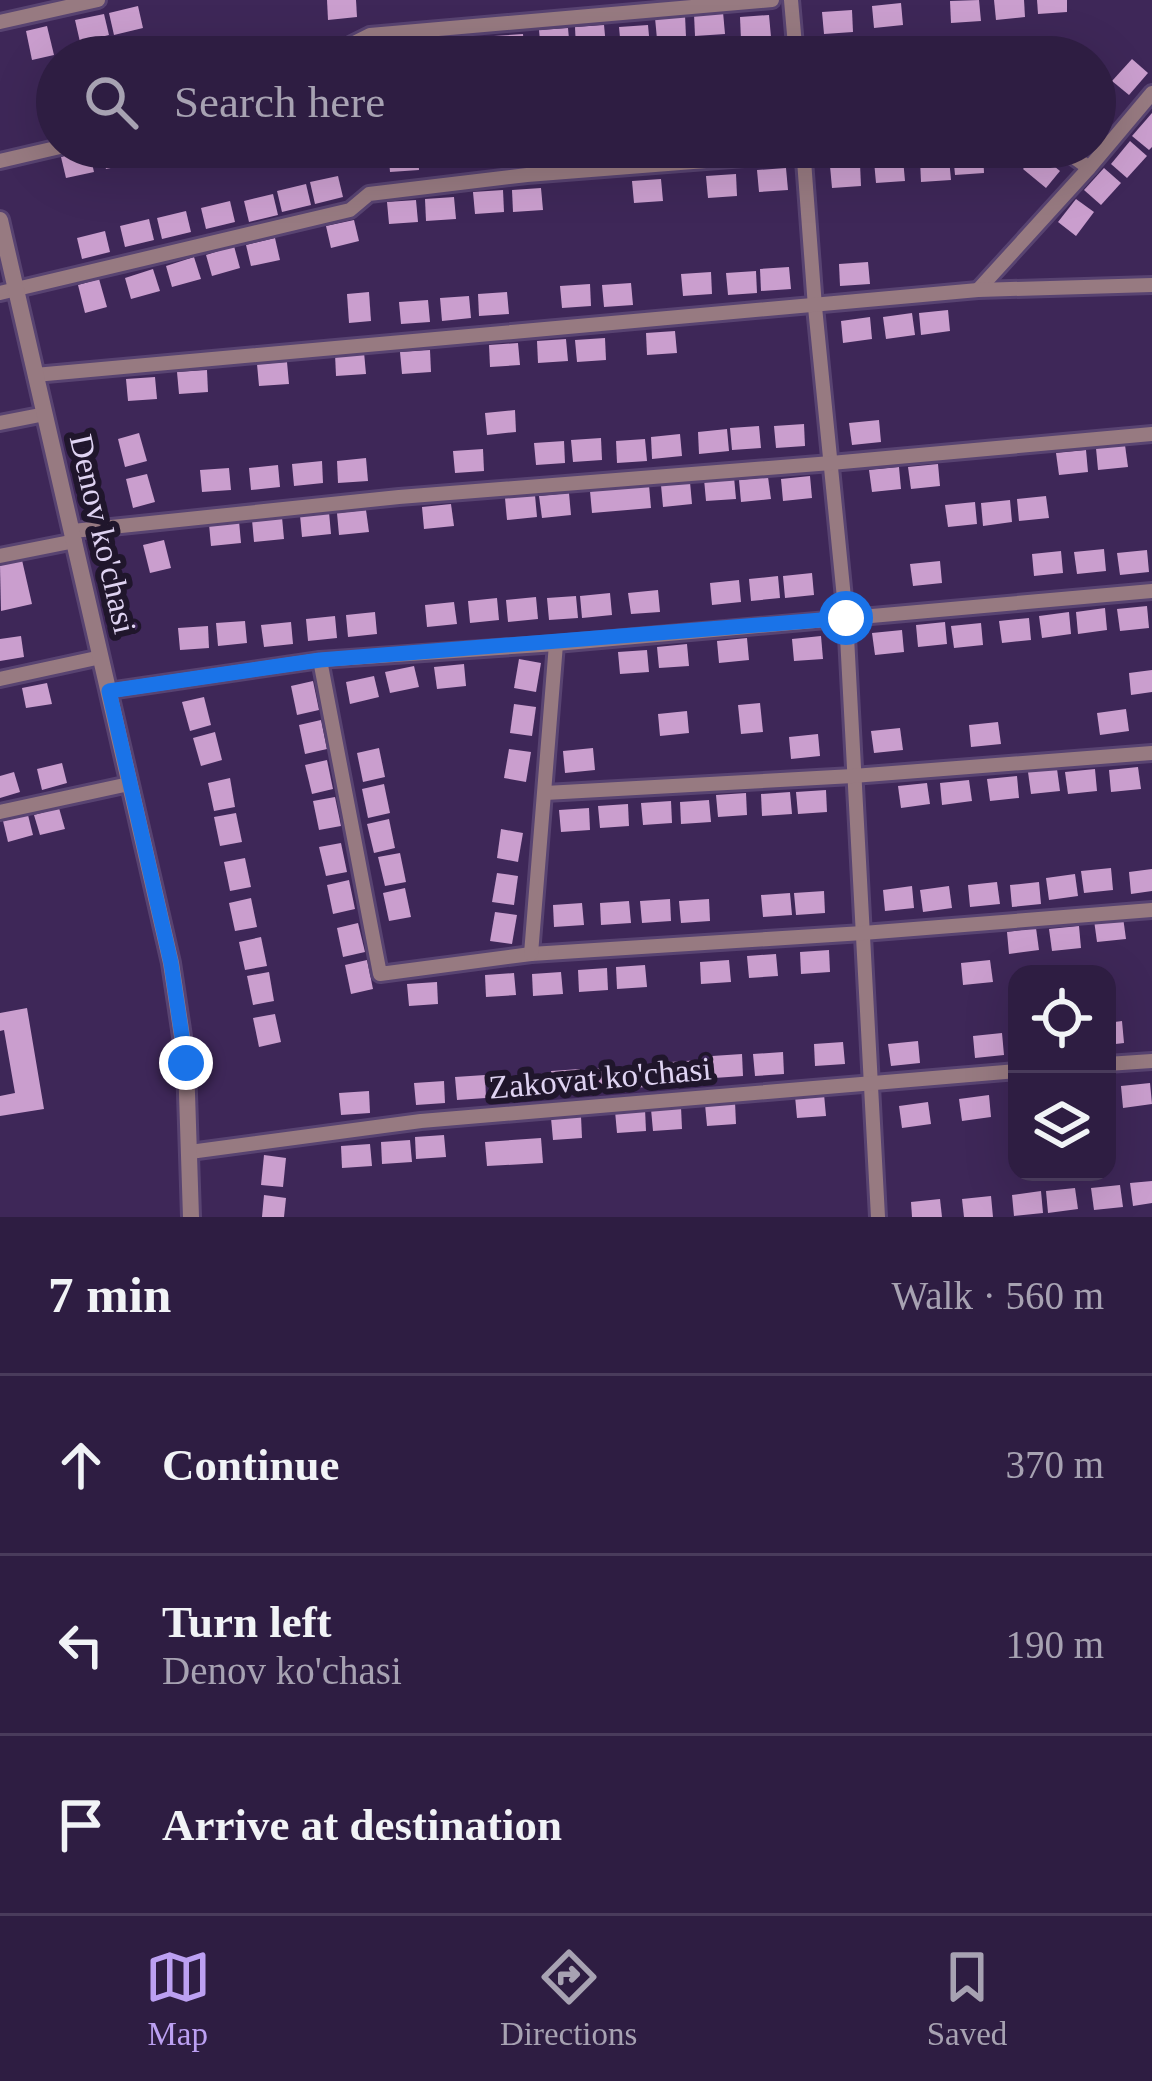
<!DOCTYPE html>
<html lang="en">
<head>
<meta charset="utf-8">
<style>
	:root { --surface:#2e1d42; --page:#362649; --text:#f1f3f6; --muted:#a7a2b2; --line:#493b5b; --accent:#bca0f2 }
	body { margin:0; font-family:"Times New Roman",serif; background:var(--page); color:var(--text) }
	.controls { position:absolute; right:36px; bottom:36px; display:grid; overflow:hidden; border-radius:24px; box-shadow:0 12px 48px #0002 }
	.controls button { width:108px; height:108px; display:grid; place-items:center; padding:0; border:0; border-bottom:3px solid var(--line); background:var(--surface); color:var(--text); font:60px sans-serif }
	.stop { position:absolute; width:36px; height:36px; margin:-27px; border:9px solid #1a73e8; border-radius:50%; background:#fff }
	.stop.end { background:#1a73e8; border-color:#fff; box-shadow:0 3px 12px #0008 }
	.list { margin:0; padding:0; list-style:none }
	h2 { display:flex; justify-content:space-between; align-items:center; height:156px; margin:0; padding:0 48px; font-size:51px }
	h2 small { font-size:39px; font-weight:400; color:var(--muted) }
	.list li { display:grid; grid-template-columns:78px 1fr auto; gap:36px; align-items:center; box-sizing:border-box; height:180px; padding:0 48px; border-top:3px solid var(--line) }
	.list b { display:block; font-size:45px; white-space:nowrap }
	.list p { margin:0; font-size:39px; white-space:nowrap; color:var(--muted) }
	.list em { font-size:39px; font-style:normal; color:var(--muted) }
	.icon { flex:none; width:66px; height:66px; fill:none; stroke:currentColor; stroke-width:2; stroke-linecap:round; stroke-linejoin:round }
	.map { position:relative; flex:none; width:1152px; height:1217px; overflow:hidden }
	.search { position:absolute; background:var(--surface); box-shadow:0 12px 48px #0002; left:36px; right:36px; top:36px; height:132px; display:flex; align-items:center; gap:30px; box-sizing:border-box; padding:0 42px; border-radius:66px; color:var(--muted); font-size:45px }
	.sheet { height:696px; background:var(--surface) }
	nav { display:flex; justify-content:space-around; align-items:center; box-sizing:border-box; height:168px; border-top:3px solid var(--line); background:var(--surface); font-size:33px; color:var(--muted) }
	nav a { display:grid; justify-items:center; gap:6px }
	nav .on { color:var(--accent) }
	.map>svg:first-child { display:block }
	.building { fill:#ca9ece }
	.lines { fill:none; stroke-linecap:round; stroke-linejoin:round }
	.minor-casing { stroke:#584371; stroke-width:20 }
	.tertiary-casing { stroke:#584371; stroke-width:22 }
	.minor { stroke:#977a81; stroke-width:14 }
	.tertiary { stroke:#977a81; stroke-width:16 }
	.route { stroke:#1a73e8; stroke-width:15 }
	.labels { text-anchor:middle; dominant-baseline:central; stroke-width:12; stroke-linejoin:round; paint-order:stroke }
	.street-label { font-size:33px; fill:#dfd3f2; stroke:#20162c }
</style>
</head>
<body>
<div class="map">
<svg width="1152" height="1217" viewBox="0 0 1152 1217">
	<rect width="100%" height="100%" fill="#3e2758"/>
	<g class="building">
		<path d="M327 0H356L357 17 328 20Z"/>
		<path d="M979 0 981 21 951 23 950 1Z"/>
		<path d="M994 0H1024L1025 17 996 20Z"/>
		<path d="M1037 0H1067V12L1038 14Z"/>
		<path d="M901 3 903 25 874 28 872 6Z"/>
		<path d="M138 6 143 28 114 35 109 13Z"/>
		<path d="M852 10 853 32 824 34 822 12Z"/>
		<path d="M723 12 725 34 695 36 694 14Z"/>
		<path d="M104 14 109 35 80 42 75 20Z"/>
		<path d="M685 15 686 37 657 39 655 18Z"/>
		<path d="M769 15 771 37 741 40 740 17Z"/>
		<path d="M604 25 606 46 576 49 575 27Z"/>
		<path d="M648 25 650 47 621 49 619 27Z"/>
		<path d="M47 26 54 55 32 60 26 31Z"/>
		<path d="M568 28 570 50 541 52 539 30Z"/>
		<path d="M523 34 525 56 495 57 494 36Z"/>
		<path d="M408 43 409 57H379L378 45Z"/>
		<path d="M1132 59 1148 73 1129 95 1112 81Z"/>
		<path d="M57 94V124L46 126 40 98Z"/>
		<path d="M1152 113V147L1149 150 1132 136Z"/>
		<path d="M1130 141 1147 156 1127 178 1111 164Z"/>
		<path d="M104 147H131L134 163 106 169 100 148Z"/>
		<path d="M137 147H168L170 156 141 163Z"/>
		<path d="M418 147 419 170 390 172 388 150Z"/>
		<path d="M435 147H464L465 161 436 163Z"/>
		<path d="M473 147H502L503 159 474 161Z"/>
		<path d="M512 147H542L543 159 513 161Z"/>
		<path d="M89 150 94 172 66 178 61 157Z"/>
		<path d="M983 151 984 173 955 175 953 153Z"/>
		<path d="M1037 152 1060 171 1046 188 1023 169Z"/>
		<path d="M949 158 951 180 921 182 920 160Z"/>
		<path d="M903 159 905 181 876 183 874 161Z"/>
		<path d="M860 164 861 186 832 188 830 166Z"/>
		<path d="M786 168 788 190 759 192 757 170Z"/>
		<path d="M1104 168 1121 183 1101 205 1084 190Z"/>
		<path d="M736 174 737 196 708 198 706 176Z"/>
		<path d="M338 176 343 197 315 204 310 182Z"/>
		<path d="M661 179 663 201 634 203 632 181Z"/>
		<path d="M306 184 311 205 282 212 277 191Z"/>
		<path d="M541 188 543 210 513 212 512 190Z"/>
		<path d="M503 190 504 212 475 214 473 192Z"/>
		<path d="M273 194 278 215 249 222 244 201Z"/>
		<path d="M454 197 456 219 426 221 425 199Z"/>
		<path d="M1076 199 1094 212 1076 236 1058 222Z"/>
		<path d="M416 200 418 222 389 224 387 202Z"/>
		<path d="M230 201 235 222 206 229 201 208Z"/>
		<path d="M186 211 191 232 162 239 157 218Z"/>
		<path d="M149 219 154 240 125 247 120 226Z"/>
		<path d="M354 220 359 241 331 248 326 226Z"/>
		<path d="M105 231 110 252 82 259 77 238Z"/>
		<path d="M275 238 280 260 251 266 246 245Z"/>
		<path d="M234 246 240 268 212 276 206 255Z"/>
		<path d="M194 257 201 279 172 287 166 266Z"/>
		<path d="M868 262 870 284 840 286 839 264Z"/>
		<path d="M789 267 791 289 761 291 760 269Z"/>
		<path d="M153 269 160 291 131 299 125 278Z"/>
		<path d="M756 271 757 293 728 295 726 273Z"/>
		<path d="M711 272 712 294 683 296 681 274Z"/>
		<path d="M99 279 107 307 85 313 78 285Z"/>
		<path d="M631 283 633 305 604 307 602 285Z"/>
		<path d="M590 284 591 306 562 308 560 286Z"/>
		<path d="M369 292 371 321 349 323 347 294Z"/>
		<path d="M507 292 509 314 479 316 478 294Z"/>
		<path d="M469 296 471 318 442 321 440 298Z"/>
		<path d="M428 300 430 322 401 324 399 302Z"/>
		<path d="M948 310 950 331 921 335 919 313Z"/>
		<path d="M912 313 915 335 886 339 883 317Z"/>
		<path d="M870 317 872 339 843 343 841 321Z"/>
		<path d="M675 331 677 353 647 355 646 333Z"/>
		<path d="M605 338 606 360 577 362 575 340Z"/>
		<path d="M566 339 568 361 538 363 537 341Z"/>
		<path d="M518 343 520 365 490 367 489 345Z"/>
		<path d="M430 350 431 372 402 374 400 352Z"/>
		<path d="M364 352 366 374 336 376 335 354Z"/>
		<path d="M287 362 289 384 259 386 257 364Z"/>
		<path d="M207 370 208 392 179 394 177 372Z"/>
		<path d="M155 377 157 399 128 401 126 379Z"/>
		<path d="M515 410 516 432 487 435 485 413Z"/>
		<path d="M879 420 881 442 852 445 849 423Z"/>
		<path d="M804 424 805 446 776 448 774 426Z"/>
		<path d="M759 426 761 448 732 450 730 428Z"/>
		<path d="M727 429 729 451 699 454 698 432Z"/>
		<path d="M139 433 147 461 125 467 118 439Z"/>
		<path d="M680 434 682 456 652 459 651 437Z"/>
		<path d="M601 438 602 460 573 462 571 440Z"/>
		<path d="M645 439 647 461 617 463 616 441Z"/>
		<path d="M564 441 565 463 536 465 534 443Z"/>
		<path d="M1125 445 1128 467 1098 470 1096 448Z"/>
		<path d="M483 449 484 471 455 473 453 451Z"/>
		<path d="M1086 450 1088 472 1059 475 1056 453Z"/>
		<path d="M366 458 368 481 338 483 337 461Z"/>
		<path d="M322 461 323 483 294 486 292 464Z"/>
		<path d="M938 464 940 486 911 489 908 467Z"/>
		<path d="M278 465 280 487 251 490 249 468Z"/>
		<path d="M899 467 901 489 872 492 869 470Z"/>
		<path d="M229 468 231 490 202 492 200 470Z"/>
		<path d="M147 474 155 502 133 508 126 479Z"/>
		<path d="M810 476 812 498 783 501 781 479Z"/>
		<path d="M734 477 736 499 706 501 704 479Z"/>
		<path d="M768 477 771 499 741 502 739 480Z"/>
		<path d="M690 482 692 504 663 507 661 485Z"/>
		<path d="M649 485 651 508 592 513 590 491Z"/>
		<path d="M569 493 571 515 542 518 539 496Z"/>
		<path d="M535 495 537 517 507 520 505 498Z"/>
		<path d="M1046 496 1049 518 1019 521 1017 499Z"/>
		<path d="M1010 500 1012 522 983 526 981 503Z"/>
		<path d="M975 502 977 524 948 527 945 505Z"/>
		<path d="M451 504 454 526 424 529 422 507Z"/>
		<path d="M366 510 369 532 339 535 337 513Z"/>
		<path d="M329 512 331 534 302 537 300 515Z"/>
		<path d="M282 517 284 539 254 542 252 520Z"/>
		<path d="M239 521 241 543 211 546 209 524Z"/>
		<path d="M164 540 171 568 150 573 143 545Z"/>
		<path d="M1104 549 1106 571 1077 574 1074 552Z"/>
		<path d="M1147 550 1149 572 1120 575 1117 553Z"/>
		<path d="M1061 551 1063 573 1034 576 1032 554Z"/>
		<path d="M22 560 32 604 1 611 0 565Z"/>
		<path d="M940 561 942 583 913 586 910 564Z"/>
		<path d="M812 573 814 595 785 598 783 576Z"/>
		<path d="M778 576 780 598 751 601 749 579Z"/>
		<path d="M739 580 741 602 712 605 710 583Z"/>
		<path d="M658 590 660 612 631 614 628 593Z"/>
		<path d="M610 593 612 615 582 618 580 596Z"/>
		<path d="M576 596 578 618 549 620 547 598Z"/>
		<path d="M536 597 538 619 508 622 506 600Z"/>
		<path d="M497 598 499 620 470 623 468 601Z"/>
		<path d="M454 602 457 624 427 627 425 605Z"/>
		<path d="M1147 606 1149 628 1120 631 1117 609Z"/>
		<path d="M1105 608 1107 630 1078 634 1076 612Z"/>
		<path d="M375 612 377 634 348 637 346 615Z"/>
		<path d="M1069 612 1071 634 1042 638 1039 616Z"/>
		<path d="M335 616 337 638 308 641 306 619Z"/>
		<path d="M1029 618 1031 640 1002 643 999 621Z"/>
		<path d="M245 621 247 643 218 646 216 623Z"/>
		<path d="M291 622 293 644 264 647 261 625Z"/>
		<path d="M945 622 947 644 918 647 916 625Z"/>
		<path d="M981 623 983 645 954 648 951 626Z"/>
		<path d="M208 626 209 648 180 650 178 628Z"/>
		<path d="M902 630 904 652 875 655 872 633Z"/>
		<path d="M21 636 24 657 0 661V639Z"/>
		<path d="M821 636 823 659 794 661 792 639Z"/>
		<path d="M747 638 749 660 719 663 717 641Z"/>
		<path d="M687 644 689 666 659 668 657 647Z"/>
		<path d="M647 650 649 672 620 674 618 652Z"/>
		<path d="M519 659 541 663 536 692 514 688Z"/>
		<path d="M464 664 466 686 437 689 434 667Z"/>
		<path d="M414 666 419 687 390 693 385 672Z"/>
		<path d="M1152 670V692L1131 695 1129 673Z"/>
		<path d="M374 676 379 697 350 704 346 682Z"/>
		<path d="M313 681 319 710 297 715 291 686Z"/>
		<path d="M47 683 52 704 26 708 22 688Z"/>
		<path d="M204 697 211 725 190 731 182 702Z"/>
		<path d="M760 703 763 732 741 734 738 705Z"/>
		<path d="M514 704 536 707 532 736 510 733Z"/>
		<path d="M1126 709 1129 731 1100 735 1097 713Z"/>
		<path d="M687 711 689 733 660 736 658 714Z"/>
		<path d="M321 720 327 749 305 754 299 725Z"/>
		<path d="M998 722 1001 744 971 747 969 725Z"/>
		<path d="M900 728 903 750 874 753 871 731Z"/>
		<path d="M215 732 222 760 201 766 193 738Z"/>
		<path d="M818 734 820 756 791 759 789 737Z"/>
		<path d="M379 748 385 777 363 782 357 753Z"/>
		<path d="M593 748 595 770 565 773 563 751Z"/>
		<path d="M509 749 531 752 526 782 504 778Z"/>
		<path d="M327 760 333 789 312 794 305 765Z"/>
		<path d="M62 763 67 783 42 790 37 769Z"/>
		<path d="M1138 767 1141 789 1111 792 1109 770Z"/>
		<path d="M1057 769 1060 791 1031 794 1028 772Z"/>
		<path d="M1095 769 1097 791 1068 794 1065 772Z"/>
		<path d="M14 772 20 792 0 798V776Z"/>
		<path d="M1017 776 1019 798 990 801 987 779Z"/>
		<path d="M230 778 235 807 214 811 208 783Z"/>
		<path d="M969 780 972 801 942 805 940 783Z"/>
		<path d="M927 783 930 804 901 808 898 786Z"/>
		<path d="M384 784 390 813 368 818 362 789Z"/>
		<path d="M826 790 827 812 798 814 796 792Z"/>
		<path d="M790 792 792 814 762 816 761 794Z"/>
		<path d="M746 793 747 815 718 817 716 795Z"/>
		<path d="M335 797 341 826 319 830 313 801Z"/>
		<path d="M709 800 711 822 681 824 680 802Z"/>
		<path d="M671 801 672 823 643 825 641 803Z"/>
		<path d="M628 804 629 826 600 828 598 806Z"/>
		<path d="M59 808 65 829 40 835 34 815Z"/>
		<path d="M589 808 590 830 561 832 559 810Z"/>
		<path d="M236 813 242 842 220 846 214 817Z"/>
		<path d="M28 815 33 835 8 842 3 821Z"/>
		<path d="M389 819 395 848 374 853 367 824Z"/>
		<path d="M501 829 523 833 518 862 497 858Z"/>
		<path d="M341 843 347 872 326 876 319 847Z"/>
		<path d="M400 853 406 882 385 886 378 857Z"/>
		<path d="M245 858 251 887 230 891 224 862Z"/>
		<path d="M1111 868 1113 890 1084 893 1081 871Z"/>
		<path d="M1152 869V891L1131 894 1129 872Z"/>
		<path d="M497 873 518 876 514 905 492 902Z"/>
		<path d="M1075 874 1078 896 1049 900 1046 878Z"/>
		<path d="M349 880 355 909 333 914 327 885Z"/>
		<path d="M997 882 1000 904 970 907 968 885Z"/>
		<path d="M1039 882 1041 904 1012 907 1010 885Z"/>
		<path d="M912 886 914 908 885 911 883 890Z"/>
		<path d="M949 886 952 908 923 912 920 890Z"/>
		<path d="M405 888 411 917 389 921 383 893Z"/>
		<path d="M824 891 825 913 796 915 794 893Z"/>
		<path d="M790 893 792 915 763 917 761 895Z"/>
		<path d="M251 898 257 927 235 931 229 903Z"/>
		<path d="M670 899 671 921 642 923 640 901Z"/>
		<path d="M709 899 710 921 681 923 679 901Z"/>
		<path d="M629 901 631 923 601 925 600 903Z"/>
		<path d="M582 903 584 925 554 927 553 905Z"/>
		<path d="M495 912 517 915 512 944 490 941Z"/>
		<path d="M1123 917 1126 939 1097 942 1094 920Z"/>
		<path d="M358 923 365 952 343 957 337 928Z"/>
		<path d="M1079 926 1081 948 1052 951 1049 929Z"/>
		<path d="M1036 928 1039 950 1009 954 1007 932Z"/>
		<path d="M261 937 267 966 245 970 239 942Z"/>
		<path d="M829 950 830 972 801 974 800 952Z"/>
		<path d="M776 954 778 976 749 978 747 956Z"/>
		<path d="M367 960 373 989 351 994 345 965Z"/>
		<path d="M729 960 731 982 701 984 700 962Z"/>
		<path d="M990 960 993 982 963 985 961 963Z"/>
		<path d="M645 965 647 987 617 989 616 967Z"/>
		<path d="M607 968 608 990 579 992 578 970Z"/>
		<path d="M269 972 274 1001 253 1005 247 976Z"/>
		<path d="M561 972 563 994 533 996 532 974Z"/>
		<path d="M514 973 516 995 486 997 485 975Z"/>
		<path d="M437 982 438 1004 409 1006 407 984Z"/>
		<path d="M27 1008 44 1109 0 1116V1096L15 1093 4 1030 0 1031V1013Z"/>
		<path d="M275 1014 281 1042 259 1047 253 1018Z"/>
		<path d="M1122 1021 1124 1043 1107 1045V1023Z"/>
		<path d="M1002 1033 1004 1055 975 1058 973 1036Z"/>
		<path d="M918 1041 920 1063 891 1066 888 1044Z"/>
		<path d="M843 1042 845 1064 815 1066 814 1044Z"/>
		<path d="M783 1052 784 1074 755 1076 753 1054Z"/>
		<path d="M742 1054 743 1076 714 1078 712 1056Z"/>
		<path d="M700 1060 702 1082 672 1084 671 1062Z"/>
		<path d="M660 1064 661 1086 632 1088 630 1066Z"/>
		<path d="M620 1067 622 1089 592 1091 591 1069Z"/>
		<path d="M580 1069 582 1091 552 1093 551 1071Z"/>
		<path d="M485 1075 486 1098 457 1100 455 1077Z"/>
		<path d="M444 1081 445 1103 416 1105 414 1083Z"/>
		<path d="M1150 1083 1152 1104 1123 1108 1121 1086Z"/>
		<path d="M369 1091 370 1113 341 1115 339 1093Z"/>
		<path d="M824 1094 826 1116 797 1118 795 1096Z"/>
		<path d="M989 1095 991 1117 962 1121 959 1099Z"/>
		<path d="M735 1102 736 1124 707 1126 705 1104Z"/>
		<path d="M928 1102 931 1124 902 1128 899 1106Z"/>
		<path d="M681 1107 682 1129 653 1131 651 1109Z"/>
		<path d="M645 1109 646 1131 617 1133 615 1111Z"/>
		<path d="M581 1116 582 1138 553 1140 551 1118Z"/>
		<path d="M444 1135 446 1157 416 1159 415 1137Z"/>
		<path d="M541 1138 543 1163 487 1166 485 1142Z"/>
		<path d="M410 1140 412 1162 382 1164 381 1142Z"/>
		<path d="M370 1144 372 1166 342 1168 341 1146Z"/>
		<path d="M264 1155 286 1158 283 1187 261 1185Z"/>
		<path d="M1152 1181V1203L1133 1206 1130 1183Z"/>
		<path d="M1120 1185 1123 1207 1094 1210 1091 1188Z"/>
		<path d="M1075 1188 1078 1209 1048 1213 1046 1191Z"/>
		<path d="M1041 1191 1043 1213 1014 1216 1012 1195Z"/>
		<path d="M264 1195 286 1198 284 1217H262Z"/>
		<path d="M991 1196 993 1217H964L962 1199Z"/>
		<path d="M940 1199 942 1217H912L911 1202Z"/>
	</g>
	<g class="lines">
		<defs>
			<g id="minor">
				<path d="M791 0 796 57"/>
				<path d="M0 22 98 0"/>
				<path d="M350 57 352 44 370 35 772 0"/>
				<path d="M803 147 815 307 846 618 878 1217"/>
				<path d="M1060 147 1089 168"/>
				<path d="M0 161 60 147"/>
				<path d="M978 290 1089 168 1152 93"/>
				<path d="M0 293 350 210 369 194 527 175 887 147"/>
				<path d="M35 375 978 290 1152 285"/>
				<path d="M0 423 45 414"/>
				<path d="M73 531 399 497 831 463 1152 434"/>
				<path d="M0 556 75 541"/>
				<path d="M320 660 380 974 531 954 863 933 1152 910"/>
				<path d="M0 679 101 657"/>
				<path d="M109 691 320 660 556 644 1152 591"/>
				<path d="M545 793 853 776 1152 753"/>
				<path d="M0 812 129 784"/>
				<path d="M531 954 556 644"/>
				<path d="M1107 1064 1152 1061"/>
				<path d="M190 1152 421 1121 1017 1071"/>
			</g>
			<path id="tertiary" d="M0 220 171 963 186 1063 191 1217"/>
		</defs>
		<use href="#minor" class="minor-casing"/>
		<use href="#tertiary" class="tertiary-casing"/>
		<use href="#minor" class="minor"/>
		<use href="#tertiary" class="tertiary"/>
	</g>
	<g class="lines">
		<path class="route" d="M186 1063 171 963 109 691 320 660 846 618"/>
	</g>
	<g class="labels">
		<g class="street-label">
			<text transform="translate(103 534) rotate(77)">Denov ko'chasi</text>
			<text transform="translate(600 1078) rotate(-5)">Zakovat ko'chasi</text>
		</g>
	</g>
</svg>
<div class="controls">
<button><svg class="icon" aria-label="locate" viewBox="0 0 24 24"><circle cx="12" cy="12" r="6"/><path d="M12 2v4M12 18v4M2 12h4M18 12h4"/></svg></button>
<button><svg class="icon" aria-label="layers" viewBox="0 0 24 24"><path d="M12 4l9 5-9 5-9-5zM3 14l9 5 9-5"/></svg></button>
</div>
<div class="stop" style="left:846px;top:618px"></div>
<div class="stop end" style="left:186px;top:1063px"></div>
<div class="search"><svg class="icon" aria-label="search" viewBox="0 0 24 24"><circle cx="10" cy="10" r="6"/><path d="M15 15l6 6"/></svg>Search here</div>
</div>
<section class="sheet">
<h2>7 min<small>Walk · 560 m</small></h2>
<ul class="list">
<li><svg class="icon" aria-label="ahead" viewBox="0 0 24 24"><path d="M12 20V5M6 11l6-6 6 6"/></svg><div><b>Continue</b></div><em>370 m</em></li>
<li><svg class="icon" aria-label="left" viewBox="0 0 24 24"><path d="M17 20v-9H6M10 6l-5 5 5 5"/></svg><div><b>Turn left</b><p>Denov ko'chasi</p></div><em>190 m</em></li>
<li><svg class="icon" aria-label="arrive" viewBox="0 0 24 24"><path d="M6 21V4h12l-3 4 3 4H6"/></svg><div><b>Arrive at destination</b></div></li>
</ul>
</section>
<nav>
<a class="on"><svg class="icon" aria-label="map" viewBox="0 0 24 24"><path d="M3 6l6-2 6 2 6-2v14l-6 2-6-2-6 2zM9 4v14M15 6v14"/></svg>Map</a>
<a><svg class="icon" aria-label="directions" viewBox="0 0 24 24"><path d="M12 3l9 9-9 9-9-9zM9 14v-3h6M13 9l2 2-2 2"/></svg>Directions</a>
<a><svg class="icon" aria-label="saved" viewBox="0 0 24 24"><path d="M7 4h10v16l-5-4-5 4z"/></svg>Saved</a>
</nav>
</body>
</html>
